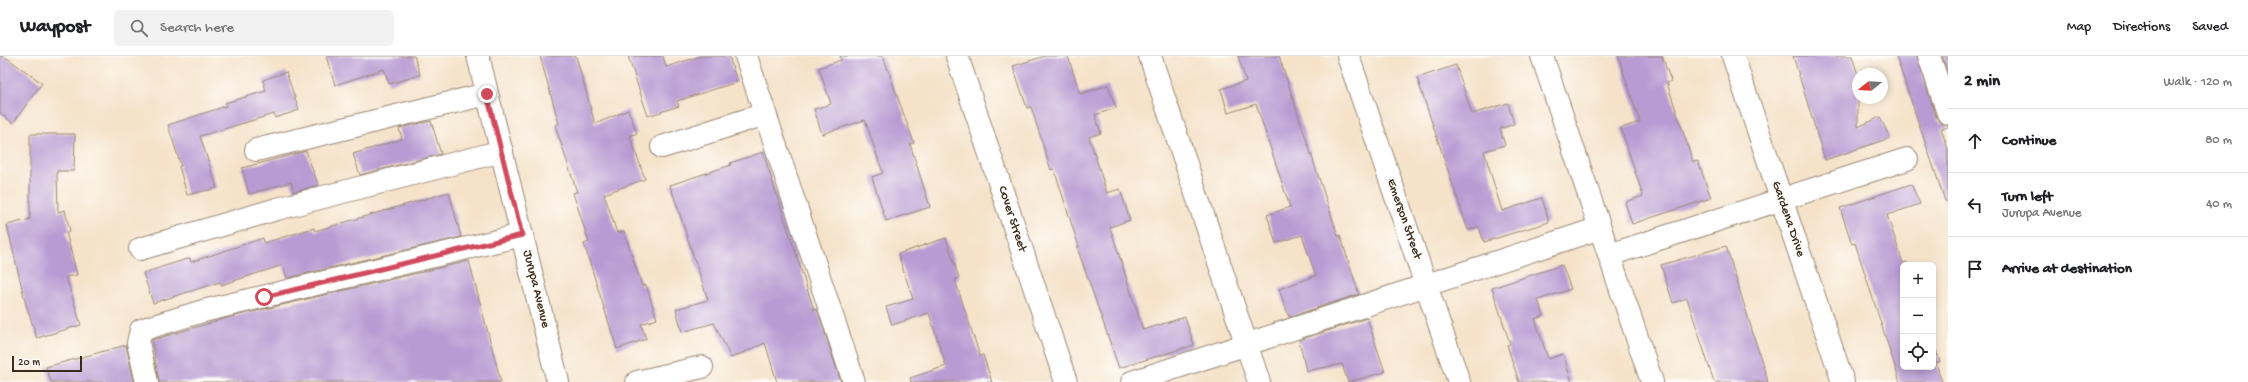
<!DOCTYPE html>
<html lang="en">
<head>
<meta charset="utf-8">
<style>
	:root { --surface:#fff; --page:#f2f2f2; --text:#202124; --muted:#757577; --line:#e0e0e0 }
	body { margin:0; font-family:"Gochi Hand",sans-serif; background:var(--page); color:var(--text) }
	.controls { position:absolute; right:12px; bottom:12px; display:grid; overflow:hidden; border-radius:6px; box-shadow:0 2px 6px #0003 }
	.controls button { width:36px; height:36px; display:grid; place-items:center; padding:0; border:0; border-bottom:1px solid var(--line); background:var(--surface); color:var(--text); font:20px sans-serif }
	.compass { position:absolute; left:1852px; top:12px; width:36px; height:36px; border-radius:50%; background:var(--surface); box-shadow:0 2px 6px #0003; rotate:252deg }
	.scale { position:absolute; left:12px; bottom:10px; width:70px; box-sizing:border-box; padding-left:4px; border:2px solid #3b2a1e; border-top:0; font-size:11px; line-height:14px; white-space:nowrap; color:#3b2a1e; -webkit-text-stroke:3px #fdfcf7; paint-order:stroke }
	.stop { position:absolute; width:12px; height:12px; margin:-9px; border:3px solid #d1495b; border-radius:50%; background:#fff }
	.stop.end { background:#d1495b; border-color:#fff; box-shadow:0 1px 4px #0008 }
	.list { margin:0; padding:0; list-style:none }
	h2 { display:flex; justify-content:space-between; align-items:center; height:52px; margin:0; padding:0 16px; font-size:17px }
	h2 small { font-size:13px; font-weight:400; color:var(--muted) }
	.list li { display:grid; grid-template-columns:26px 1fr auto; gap:12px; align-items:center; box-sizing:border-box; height:64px; padding:0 16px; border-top:1px solid var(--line) }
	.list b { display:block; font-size:15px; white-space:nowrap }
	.list p { margin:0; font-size:13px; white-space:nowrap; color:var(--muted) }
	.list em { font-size:13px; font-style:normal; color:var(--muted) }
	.icon { flex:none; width:22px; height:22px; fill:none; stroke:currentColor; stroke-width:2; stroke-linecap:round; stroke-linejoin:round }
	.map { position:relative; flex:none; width:1948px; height:326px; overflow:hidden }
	header { display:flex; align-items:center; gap:24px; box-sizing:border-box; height:56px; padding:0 20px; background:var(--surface); border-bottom:1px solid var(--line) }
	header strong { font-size:19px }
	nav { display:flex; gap:22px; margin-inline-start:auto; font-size:14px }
	.search { width:280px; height:36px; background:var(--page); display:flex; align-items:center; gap:10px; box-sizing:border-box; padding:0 14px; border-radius:6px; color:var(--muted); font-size:15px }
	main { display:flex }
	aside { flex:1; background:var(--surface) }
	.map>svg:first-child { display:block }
	.building { fill:#b89bd3 }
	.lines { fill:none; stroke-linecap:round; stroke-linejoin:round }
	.minor-casing { stroke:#988674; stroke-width:24 }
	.major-casing { stroke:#988674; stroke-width:24 }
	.minor { stroke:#fff; stroke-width:22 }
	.major { stroke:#fff; stroke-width:22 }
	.route { stroke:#d1495b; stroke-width:5 }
	.labels { text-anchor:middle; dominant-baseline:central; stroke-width:3; stroke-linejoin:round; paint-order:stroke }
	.street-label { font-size:13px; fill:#3b2a1e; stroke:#fdfcf7 }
</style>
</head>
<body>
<header>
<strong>Waypost</strong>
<div class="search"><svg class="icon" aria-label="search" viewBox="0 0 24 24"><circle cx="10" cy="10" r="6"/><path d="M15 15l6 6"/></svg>Search here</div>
<nav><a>Map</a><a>Directions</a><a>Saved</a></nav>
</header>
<main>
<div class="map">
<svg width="1948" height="326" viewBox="0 0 1948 326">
	<rect width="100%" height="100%" fill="#fdfcf7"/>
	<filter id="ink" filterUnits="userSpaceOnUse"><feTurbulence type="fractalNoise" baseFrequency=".025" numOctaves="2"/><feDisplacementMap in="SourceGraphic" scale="8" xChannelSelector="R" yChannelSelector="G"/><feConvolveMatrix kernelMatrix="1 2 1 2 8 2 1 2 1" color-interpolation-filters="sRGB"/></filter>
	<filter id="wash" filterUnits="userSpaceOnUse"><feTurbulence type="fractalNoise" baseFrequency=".012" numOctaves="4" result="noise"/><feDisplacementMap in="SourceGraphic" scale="16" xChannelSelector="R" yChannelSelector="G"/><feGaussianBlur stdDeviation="0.9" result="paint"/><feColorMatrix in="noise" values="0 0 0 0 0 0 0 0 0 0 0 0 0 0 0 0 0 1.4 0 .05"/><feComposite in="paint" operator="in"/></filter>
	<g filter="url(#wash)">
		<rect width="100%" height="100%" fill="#f5e2c9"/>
		<g id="blocks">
			<g class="building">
				<path d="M0 0H4L42 27 13 67 0 57Z"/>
				<path d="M326 0H414L420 19 389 28 384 13 335 29Z"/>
				<path d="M540 0H576L595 68 628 54 637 77 630 80 645 123 604 138 617 177 624 175 642 230 646 229 657 263 641 268 646 283 617 293 584 188 589 186 573 137 577 136 555 69 559 68Z"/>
				<path d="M628 0H663L666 11 701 0H729L737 26 677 45 679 50 648 60Z"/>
				<path d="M840 0H883L914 87 910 88 930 151 886 165 872 121 883 117 865 64 822 78 814 53 831 48 819 12 841 4Z"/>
				<path d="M1045 0H1068L1080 38 1108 29 1116 52 1095 59 1101 77 1089 81 1107 137 1120 133 1130 164 1110 171 1143 274 1185 261 1194 289 1119 312 1077 191H1079L1054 113 1051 114 1031 51 1027 52 1013 10Z"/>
				<path d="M1238 0H1279L1338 180 1340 179 1359 238 1289 261 1279 233 1316 220 1302 179 1276 187 1267 159 1290 151 1256 48 1228 57 1221 33 1246 25Z"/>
				<path d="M1618 0H1662L1671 25 1667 27 1693 106 1698 105 1711 142 1632 168 1625 146 1643 140 1621 72 1640 66Z"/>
				<path d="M1793 0H1852L1858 19V71L1880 61 1890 82 1825 104Z"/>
				<path d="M1896 0H1917L1936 61 1940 67 1948 69V71L1941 73 1948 93V145H1945Z"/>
				<path d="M1942 0H1948V17Z"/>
				<path d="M1456 9 1472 58 1508 47 1514 68 1500 73 1505 89 1484 95 1502 155 1542 142 1549 166 1484 186 1479 171 1468 174 1417 22Z"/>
				<path d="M286 16 299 54 275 62 274 58 200 80 217 132 187 139 179 110H181L168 69 226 50 225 47 266 35 263 24Z"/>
				<path d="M431 65 441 98 360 119 353 98 402 83 399 72Z"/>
				<path d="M30 78H75L74 115H57L58 156 65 154 70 175 66 176 77 219 66 221 81 269 37 282 25 245 7 169 30 163Z"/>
				<path d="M306 95 318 129 294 136 291 126 249 138 242 112Z"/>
				<path d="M763 96 814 254 817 253 841 326H777L765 287 731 302 714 267 682 276 676 253 708 244 670 129 731 109 730 107Z"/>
				<path d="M1911 128 1920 148 1887 159 1903 207 1907 206 1908 209H1903V311H1933V285L1940 306 1936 307 1942 326H1900L1855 187 1852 188 1840 152Z"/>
				<path d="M449 136 461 181 287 222 283 209 221 229 220 226 153 247 143 217 190 202 191 206 263 182 264 187 314 172 315 175Z"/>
				<path d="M946 182 959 222 955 224 980 300 983 299 992 326H911L910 322 946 310 929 257 892 269 886 251 913 243 898 198Z"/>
				<path d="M1726 190 1759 297 1768 326H1714L1687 242 1673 247 1661 209Z"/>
				<path d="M469 205 501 326H159L152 284 231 261Z"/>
				<path d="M1562 209 1571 233 1538 244 1544 260 1535 263 1548 303 1563 298 1572 326H1519L1507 289 1510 288 1492 232Z"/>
				<path d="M1367 262 1385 316 1348 326 1342 308 1306 315 1299 284Z"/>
				<path d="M126 289 134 326H51L46 311Z"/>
			</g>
		</g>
	</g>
	<g filter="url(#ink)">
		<use href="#blocks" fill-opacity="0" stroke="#988674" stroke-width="1"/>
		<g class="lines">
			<defs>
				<g id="minor">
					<path d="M746 0 854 326"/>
					<path d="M957 0 1066 326"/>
					<path d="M1150 0 1259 326"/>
					<path d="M1348 0 1459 326"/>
					<path d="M1542 0 1652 326"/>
					<path d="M1733 0 1843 326"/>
					<path d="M1929 0 1948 57"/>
					<path d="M662 91 765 58"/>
					<path d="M256 94 487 38"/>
					<path d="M140 193 277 153 502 95"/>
					<path d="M1609 199 1907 103"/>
					<path d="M147 326 138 287 141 274 203 255 522 179"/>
					<path d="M637 326 702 311"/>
					<path d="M1132 326 1600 172"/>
				</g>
				<path id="major" d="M478 0 558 326"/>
			</defs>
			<use href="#minor" class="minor-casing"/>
			<use href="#major" class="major-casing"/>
			<use href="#minor" class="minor"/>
			<use href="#major" class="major"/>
		</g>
	</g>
	<g class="lines" filter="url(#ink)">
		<path class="route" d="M264 241 522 179 487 38"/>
	</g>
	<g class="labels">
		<g class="street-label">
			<text transform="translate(1012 163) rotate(72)">Cover Street</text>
			<text transform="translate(1404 163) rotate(71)">Emerson Street</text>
			<text transform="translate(1788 163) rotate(71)">Gardena Drive</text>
			<text transform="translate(536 233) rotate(76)">Jurupa Avenue</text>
		</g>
	</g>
</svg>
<div class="controls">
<button>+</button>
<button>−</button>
<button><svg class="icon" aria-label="locate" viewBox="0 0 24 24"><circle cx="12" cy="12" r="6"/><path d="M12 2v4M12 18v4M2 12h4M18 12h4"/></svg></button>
</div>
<svg class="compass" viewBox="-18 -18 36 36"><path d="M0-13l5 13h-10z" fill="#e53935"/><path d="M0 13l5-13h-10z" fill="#757577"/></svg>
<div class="scale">20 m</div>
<div class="stop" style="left:264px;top:241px"></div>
<div class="stop end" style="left:487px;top:38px"></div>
</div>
<aside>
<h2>2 min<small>Walk · 120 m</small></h2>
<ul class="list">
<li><svg class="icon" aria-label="ahead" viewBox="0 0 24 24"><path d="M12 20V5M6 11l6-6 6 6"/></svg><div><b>Continue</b></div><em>80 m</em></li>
<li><svg class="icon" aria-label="left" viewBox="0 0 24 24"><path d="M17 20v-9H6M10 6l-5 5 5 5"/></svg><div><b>Turn left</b><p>Jurupa Avenue</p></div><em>40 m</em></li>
<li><svg class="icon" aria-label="arrive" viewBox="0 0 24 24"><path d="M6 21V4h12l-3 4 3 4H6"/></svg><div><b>Arrive at destination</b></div></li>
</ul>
</aside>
</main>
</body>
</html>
